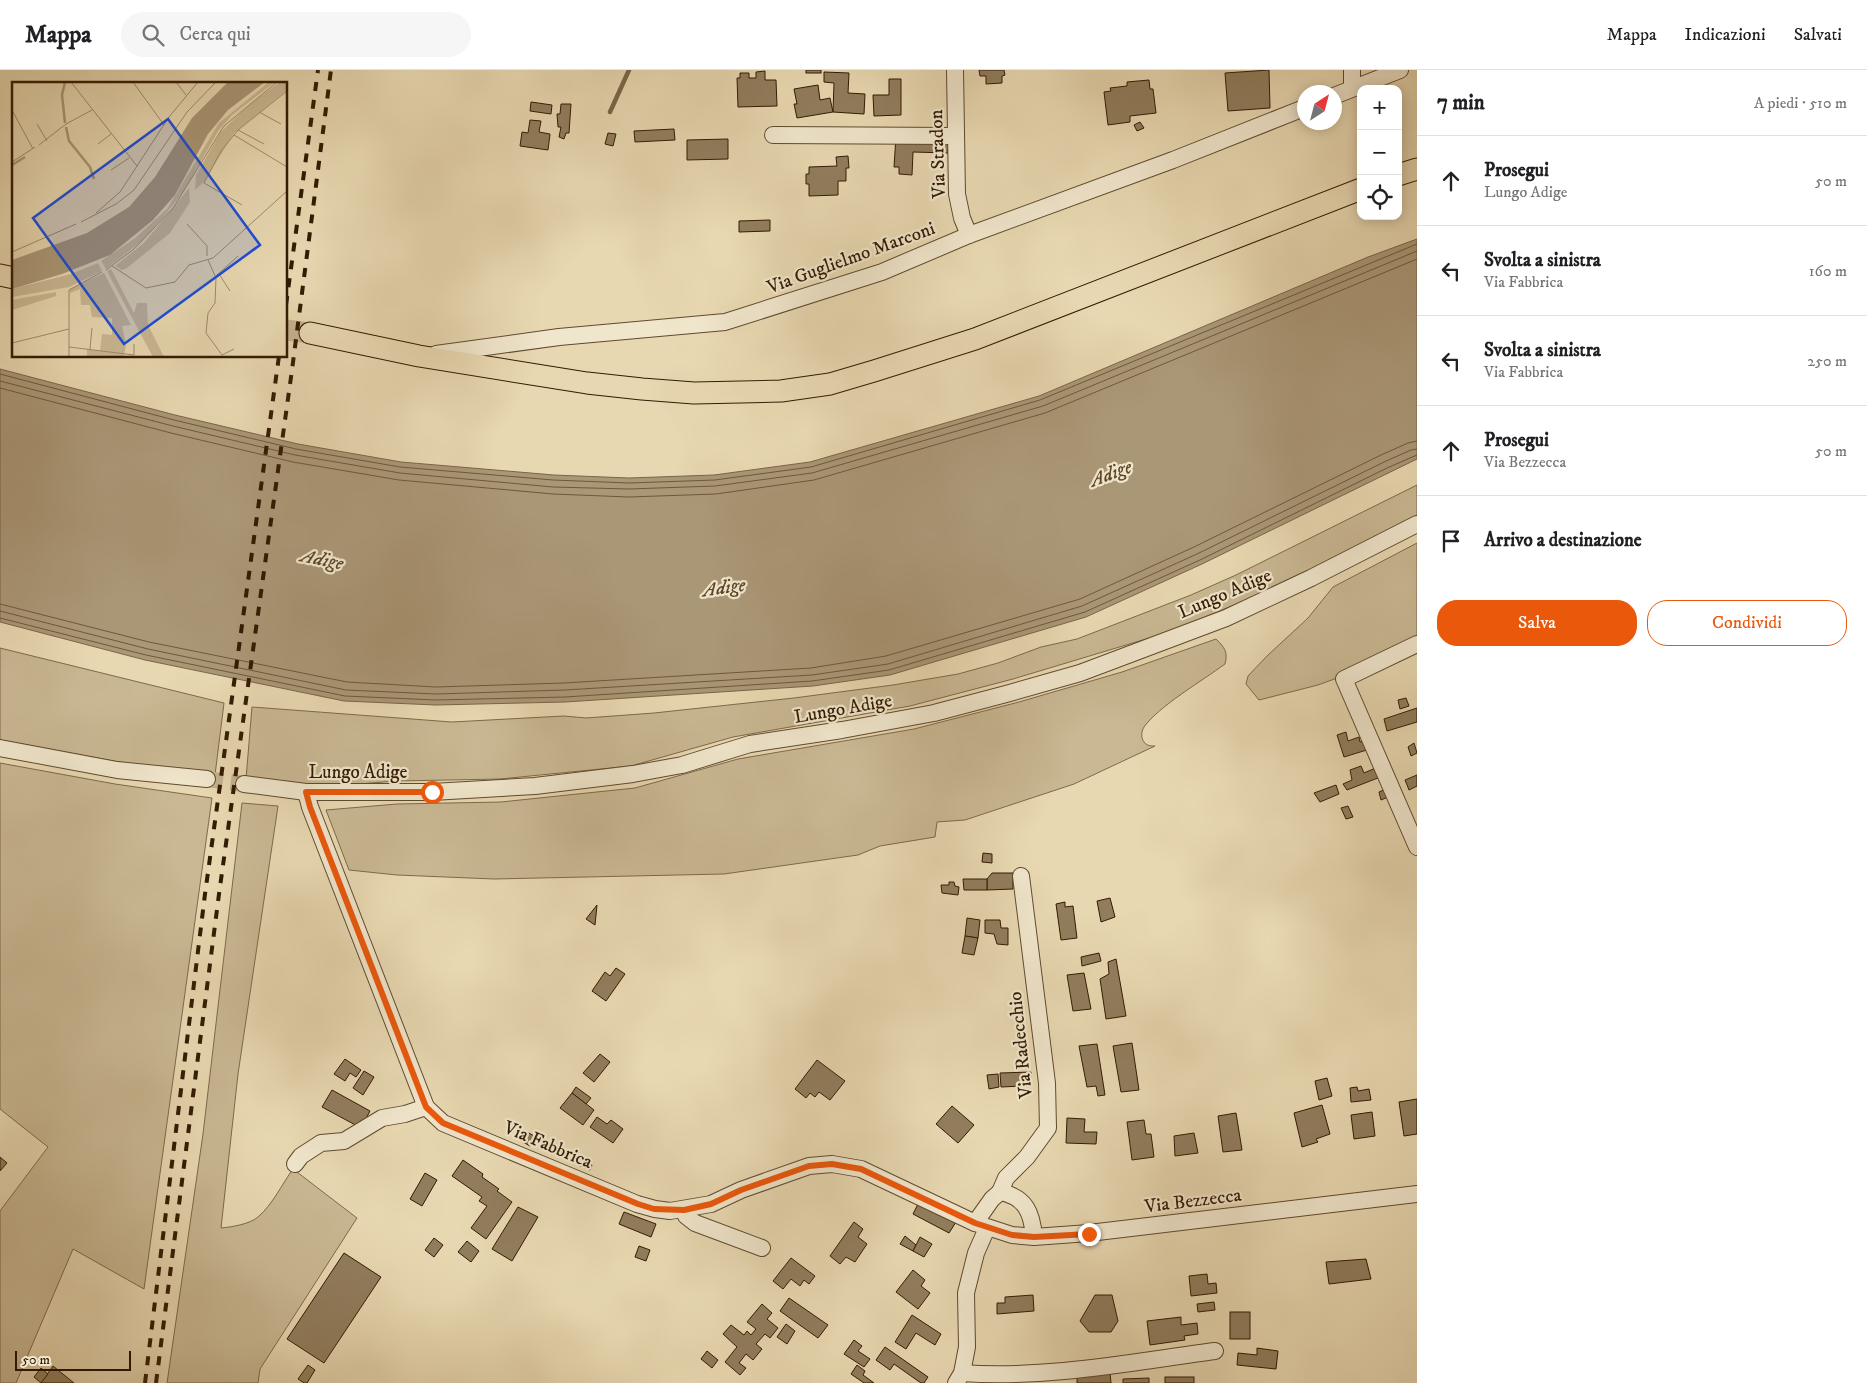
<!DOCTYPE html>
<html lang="it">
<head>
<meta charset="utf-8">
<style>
	:root { --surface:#fff; --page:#f6f6f6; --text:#202124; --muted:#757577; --line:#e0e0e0; --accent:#ea580c }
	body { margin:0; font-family:"IM FELL DW Pica",serif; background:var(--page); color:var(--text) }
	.controls { position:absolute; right:15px; top:15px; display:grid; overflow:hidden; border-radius:10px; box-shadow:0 2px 12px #0003 }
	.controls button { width:45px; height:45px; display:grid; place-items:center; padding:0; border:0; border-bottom:1px solid var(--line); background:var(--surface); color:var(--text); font:25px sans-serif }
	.compass { position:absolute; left:1297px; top:15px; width:45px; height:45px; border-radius:50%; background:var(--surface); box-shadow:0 2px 12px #0003; rotate:36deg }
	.scale { position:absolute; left:15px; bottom:12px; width:116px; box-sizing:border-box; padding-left:5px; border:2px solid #331a02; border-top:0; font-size:14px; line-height:18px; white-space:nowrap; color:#331a02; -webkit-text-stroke:4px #f0e6cc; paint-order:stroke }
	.stop { position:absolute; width:15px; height:15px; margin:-11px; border:4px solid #ea580c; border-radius:50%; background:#fff }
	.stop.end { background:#ea580c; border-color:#fff; box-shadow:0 1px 5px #0008 }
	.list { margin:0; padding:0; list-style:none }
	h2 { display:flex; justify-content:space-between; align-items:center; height:65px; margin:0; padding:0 20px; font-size:21px }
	h2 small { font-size:16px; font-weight:400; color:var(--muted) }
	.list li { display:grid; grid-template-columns:32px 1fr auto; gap:15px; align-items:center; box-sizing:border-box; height:90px; padding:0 20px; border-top:1px solid var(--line) }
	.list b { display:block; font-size:19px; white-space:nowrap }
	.list p { margin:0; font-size:16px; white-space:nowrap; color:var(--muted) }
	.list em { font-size:16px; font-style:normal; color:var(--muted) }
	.actions { display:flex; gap:10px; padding:15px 20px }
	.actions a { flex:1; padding:11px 0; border:1px solid var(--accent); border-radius:20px; text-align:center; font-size:18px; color:var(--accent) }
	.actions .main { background:var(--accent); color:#fff }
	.icon { flex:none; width:28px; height:28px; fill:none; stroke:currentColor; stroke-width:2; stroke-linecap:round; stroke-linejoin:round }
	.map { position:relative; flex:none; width:1417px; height:1313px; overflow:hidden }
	header { display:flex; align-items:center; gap:30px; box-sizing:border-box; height:70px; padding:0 25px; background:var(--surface); border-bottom:1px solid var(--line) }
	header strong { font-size:24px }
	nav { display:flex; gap:28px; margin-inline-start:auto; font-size:18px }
	.search { width:350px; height:45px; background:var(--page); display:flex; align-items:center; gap:12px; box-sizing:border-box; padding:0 18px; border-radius:28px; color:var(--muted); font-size:19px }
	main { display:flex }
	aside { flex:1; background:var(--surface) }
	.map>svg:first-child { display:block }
	.green { fill:#c9b893; stroke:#7e694a }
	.water { fill:#aa9776; stroke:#7a6548 }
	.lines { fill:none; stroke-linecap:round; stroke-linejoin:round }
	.shore { stroke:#6e583c; stroke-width:1 }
	.stream { stroke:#7a6548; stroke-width:4.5 }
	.building { fill:#917d5d; stroke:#331a02 }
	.minor-tunnel { stroke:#c4b28e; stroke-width:16; stroke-dasharray:16 8; stroke-linecap:butt }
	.major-tunnel { stroke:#c4b28e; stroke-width:21; stroke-dasharray:21 11; stroke-linecap:butt }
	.minor-casing { stroke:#604a2e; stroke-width:18 }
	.major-casing { stroke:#331a02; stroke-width:23 }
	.minor { stroke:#f0e6cc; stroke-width:16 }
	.major { stroke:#e8d8b1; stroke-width:21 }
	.rail { stroke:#331a02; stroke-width:4; stroke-dasharray:9 9; stroke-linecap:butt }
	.route { stroke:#ea580c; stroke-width:6 }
	.labels { text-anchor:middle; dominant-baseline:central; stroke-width:4.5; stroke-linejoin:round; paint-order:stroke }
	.street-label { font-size:19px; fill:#331a02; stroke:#f0e6cc }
	.water-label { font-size:20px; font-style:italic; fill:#5d462b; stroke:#f0e6cc }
	.inset-river { fill:none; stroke:#aa9776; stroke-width:2.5 }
	.inset-road { fill:none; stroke:#a08c6b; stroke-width:1 }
	.view { fill:#1d4ed8; fill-opacity:0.15; stroke:#1d4ed8; stroke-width:2.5 }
	.inset-edge { fill:none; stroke:#331a02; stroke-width:2.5 }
</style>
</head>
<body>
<header>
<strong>Mappa</strong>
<div class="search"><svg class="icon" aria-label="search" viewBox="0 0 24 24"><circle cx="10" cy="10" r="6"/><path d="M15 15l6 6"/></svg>Cerca qui</div>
<nav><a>Mappa</a><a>Indicazioni</a><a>Salvati</a></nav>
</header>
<main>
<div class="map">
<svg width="1417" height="1313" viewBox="0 0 1417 1313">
	<rect width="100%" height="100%" fill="#e8d8b1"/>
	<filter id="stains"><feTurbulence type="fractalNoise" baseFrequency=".004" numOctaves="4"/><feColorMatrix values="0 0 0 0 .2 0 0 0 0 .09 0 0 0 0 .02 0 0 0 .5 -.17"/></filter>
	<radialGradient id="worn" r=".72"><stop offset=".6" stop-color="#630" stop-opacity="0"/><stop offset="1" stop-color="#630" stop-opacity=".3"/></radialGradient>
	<g class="green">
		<path d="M1417 415V446L1261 524 1166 563 1013 609 910 636 733 667 631 696 500 709 396 711 311 718 246 709 252 637 452 652 564 646 586 648 654 643 794 628 893 615 958 604 998 593 1041 577 1077 569 1191 525 1236 505Z"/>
		<path d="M1417 473V567L1351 603 1318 615 1259 630 1246 614 1248 606 1267 586 1308 548 1333 517Z"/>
		<path d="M1216 569C1225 578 1228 582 1225 594 1202 611 1159 636 1144 657 1141 662 1141 668 1144 672 1147 676 1151 676 1155 676L1074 714 965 750 937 752 935 767 880 776 858 785 724 804 494 809 397 805 349 800 326 740 397 734 501 732 635 718 738 689 914 659 1019 632 1122 602Z"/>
		<path d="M0 578 224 633 215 705 119 692 0 670Z"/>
		<path d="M0 693 115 714 212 728 144 1219 73 1179 16 1313H0V1141L48 1077 0 1039Z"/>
		<path d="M242 733 278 736 238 1004 221 1158C232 1157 250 1154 258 1147 273 1134 282 1114 293 1099L357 1148 260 1299 258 1313H167L203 1064Z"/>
	</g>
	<path class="water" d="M1417 169V389L1202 494 1086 547 890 605 813 616 565 632 436 635 344 631 145 590 0 552V299L175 345 298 374 401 392 554 405 629 408 714 405 810 392 1039 326 1368 187Z"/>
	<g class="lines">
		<g class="shore">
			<path d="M0 304 174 350 296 379 400 397 553 410 629 413 715 410 811 397 1040 330 1417 174"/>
			<path d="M0 311 173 356 295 385 400 403 553 417 629 419 715 416 812 403 1043 336 1417 181"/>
			<path d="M0 318 171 363 293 392 399 410 553 424 629 427 716 424 814 410 1045 343 1417 189"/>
			<path d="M0 534 149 572 347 612 436 617 564 613 811 598 886 586 1080 529 1194 477 1381 385 1408 373 1417 371"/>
			<path d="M0 541 148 579 346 620 436 624 565 620 812 605 888 594 1082 536 1197 484 1384 392 1411 380 1417 379"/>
			<path d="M0 548 146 585 345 626 436 630 565 627 812 611 889 600 1085 542 1200 490 1387 398 1417 385"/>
		</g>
		<path class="stream" d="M610 42 629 0"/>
	</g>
	<g class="building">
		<rect x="806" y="0" width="15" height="3"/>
		<path d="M979 0H1004L1005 5 1002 6V13L986 14V6H980Z"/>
		<path d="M1269 0 1270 38 1228 41 1225 3Z"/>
		<path d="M765 1V10H776L777 36 738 37 737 8H740V3H749V8H756V2Z"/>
		<path d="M824 2 849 3 848 23 865 24 864 44 833 42 834 13 824 12Z"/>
		<path d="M889 9H901V45L874 46 873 25H889Z"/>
		<path d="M1149 10 1150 19H1153L1156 43 1130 46V52L1108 55 1104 22 1111 21 1110 18 1127 16V12Z"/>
		<path d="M818 15 820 30 830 28 833 42 797 48 794 34H797L794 19Z"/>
		<path d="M531 32 552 35 551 44 530 41Z"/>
		<path d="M561 34H571L569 63H566L564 69 559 67 561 57H558L557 44H560Z"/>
		<path d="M530 50 541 51 539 62 550 64 548 80 520 76 522 62 528 63Z"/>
		<path d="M1140 52 1144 58 1137 61 1134 55Z"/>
		<path d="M674 59 675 70 635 72 634 61Z"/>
		<path d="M608 63 616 64 613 76 605 74Z"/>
		<path d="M896 66 949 69 948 83 913 82 912 105 899 104V97H894Z"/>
		<path d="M728 69V89L687 90V70Z"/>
		<path d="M848 86 849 98H846V111H838V125L809 126V114H806V104H809V97L837 96 836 87Z"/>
		<path d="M770 150V161L739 162V151Z"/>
		<path d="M1406 628 1409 636 1400 639 1398 630Z"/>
		<path d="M1417 638V652L1387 661 1384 649Z"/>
		<path d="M1346 662 1348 671 1359 667 1360 672 1368 670 1370 679 1344 687 1337 665Z"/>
		<path d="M1414 673 1417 683 1411 686 1408 677Z"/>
		<path d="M1361 696 1364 703 1380 696 1383 706 1347 720 1343 714 1352 710 1350 700Z"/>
		<path d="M1417 705V716L1409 720 1405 710Z"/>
		<path d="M1336 715 1339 724 1320 732 1314 723Z"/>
		<path d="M1386 719 1388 727 1381 730 1379 722Z"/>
		<path d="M1348 736 1353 747 1346 749 1341 738Z"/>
		<path d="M983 783 992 784V793L982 792Z"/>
		<path d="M992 803H1013V819L987 820V809Z"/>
		<path d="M963 809H987V820H964Z"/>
		<path d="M949 812H954L955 816 959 817 958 825 942 823 941 815H949Z"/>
		<path d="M1110 828 1115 847 1101 852 1097 831Z"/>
		<path d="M1065 832V837L1073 836 1077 868 1061 870 1056 834Z"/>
		<path d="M597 835 595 855 586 849Z"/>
		<path d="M967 848 980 850 978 868 965 866Z"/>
		<path d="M985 850H1000L1001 858H1008V875L997 874 994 864 985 863Z"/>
		<path d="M965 866 978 868 974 885 962 883Z"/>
		<path d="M1099 883 1101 891 1082 896 1081 887Z"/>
		<path d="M1116 889 1126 946 1106 949 1100 909 1109 904 1108 892Z"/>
		<path d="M616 898 625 904 606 931 592 921 605 902 610 906Z"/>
		<path d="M1084 903 1091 939 1073 941 1067 905Z"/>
		<path d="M1132 973 1139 1020 1121 1022 1113 976Z"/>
		<path d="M1097 974 1105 1025 1098 1026 1096 1016 1087 1017 1079 976Z"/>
		<path d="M600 984 610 992 594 1012 583 1003Z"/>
		<path d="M345 989 361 1000 356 1007 350 1003 345 1011 334 1004Z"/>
		<path d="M817 990 845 1011 830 1030 819 1022 815 1027 810 1023 806 1028 795 1019Z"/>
		<path d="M364 1001 374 1007 363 1025 353 1018Z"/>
		<path d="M1031 1002V1011L1022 1012 1023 1016 1001 1017 1000 1003Z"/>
		<path d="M998 1004 999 1017 989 1019 987 1005Z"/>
		<path d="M1327 1008 1332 1026 1319 1030 1315 1011Z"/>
		<path d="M576 1017 591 1028 586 1034 572 1023Z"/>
		<path d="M1357 1017 1358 1021 1369 1019 1371 1030 1351 1032 1350 1018Z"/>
		<path d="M332 1020 370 1041 361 1058 322 1037Z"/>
		<path d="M572 1023 594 1040 583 1055 560 1038Z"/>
		<path d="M1417 1029V1064L1404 1066 1399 1032Z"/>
		<path d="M1322 1035 1330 1064 1316 1069 1318 1072 1302 1077 1294 1043Z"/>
		<path d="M952 1036 974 1055 958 1073 936 1054Z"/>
		<path d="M1372 1042 1375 1066 1354 1069 1351 1045Z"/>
		<path d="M1236 1043 1242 1080 1223 1082 1218 1046Z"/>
		<path d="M597 1047 607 1054 611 1050 623 1059 613 1073 590 1057Z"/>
		<path d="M1067 1048 1085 1049 1084 1062H1097L1096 1074 1066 1073Z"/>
		<path d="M1144 1050 1146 1064H1151L1154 1087 1132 1090 1127 1052Z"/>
		<path d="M527 1062 536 1067 530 1076 521 1071Z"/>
		<path d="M1194 1063 1198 1083 1175 1086 1174 1066Z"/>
		<path d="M0 1087 7 1093 0 1101Z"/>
		<path d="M580 1089 592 1095 590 1100 578 1095Z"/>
		<path d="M463 1090 483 1104 482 1107 499 1119 497 1121 512 1132 486 1169 471 1158 487 1136 479 1131 482 1127 452 1106Z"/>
		<path d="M425 1103 437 1110 422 1136 410 1129Z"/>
		<path d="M919 1132 956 1152 949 1163 913 1144Z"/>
		<path d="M518 1137 538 1147 512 1191 492 1179Z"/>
		<path d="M624 1142 656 1154 651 1167 619 1154Z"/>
		<path d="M854 1152 863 1159 858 1167 867 1174 855 1192 846 1187 840 1194 830 1186Z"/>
		<path d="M905 1166 916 1175 913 1181 900 1174Z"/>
		<path d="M920 1167 932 1174 924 1187 913 1181Z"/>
		<path d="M434 1168 443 1175 434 1187 425 1180Z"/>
		<path d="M467 1171 479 1181 471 1192 458 1182Z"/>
		<path d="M639 1176 650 1180 646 1191 635 1187Z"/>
		<path d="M344 1183 381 1207 324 1293 287 1269Z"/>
		<path d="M791 1188 815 1206 809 1214 804 1210 800 1216 791 1209 783 1219 773 1211Z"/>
		<path d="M1366 1189 1371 1209 1329 1214 1326 1192Z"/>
		<path d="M913 1200 925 1210 921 1216 930 1223 918 1239 896 1222Z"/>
		<path d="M1207 1204 1208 1214 1216 1213 1217 1223 1191 1226 1189 1206Z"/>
		<path d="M1033 1225 1034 1241 997 1244V1233H1005V1227Z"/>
		<path d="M1095 1225H1112L1118 1251 1111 1262H1089L1080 1251Z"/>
		<path d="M789 1228 828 1255 818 1268 780 1241Z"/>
		<path d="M1214 1232 1215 1240 1198 1242 1197 1234Z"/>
		<path d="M762 1234 772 1243 767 1249 778 1258 770 1268 765 1264 756 1274 762 1279 753 1290 746 1284 739 1293 746 1298 740 1305 725 1292 737 1277 723 1264 731 1255 744 1265 747 1261 751 1265 756 1259 747 1252Z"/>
		<rect x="1230" y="1242" width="20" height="27"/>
		<path d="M912 1245 941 1264 935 1275 916 1263 906 1279 895 1272Z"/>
		<path d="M1181 1247V1255L1197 1253 1198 1264 1184 1266 1185 1270 1150 1275 1147 1251Z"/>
		<path d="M786 1254 795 1261 787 1274 777 1267Z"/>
		<path d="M854 1270 862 1276 858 1281 870 1289 864 1297 844 1284Z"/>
		<path d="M885 1277 928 1307 924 1313H921L894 1294 890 1300 876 1290Z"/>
		<path d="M1257 1278 1278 1281 1276 1299 1237 1295 1238 1283 1257 1285Z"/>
		<path d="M707 1281 718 1290 712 1298 701 1289Z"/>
		<path d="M308 1295 315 1300 307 1313H304L298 1309Z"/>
		<path d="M857 1295 865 1301 863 1305 874 1313H864L851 1304Z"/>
		<path d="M53 1296 74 1313H41Z"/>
		<path d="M41 1298 48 1304 41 1313 34 1307Z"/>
		<path d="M1110 1303 1111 1313H1077V1306Z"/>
		<rect x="1165" y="1307" width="29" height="6"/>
		<path d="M1149 1308V1313H1123V1309Z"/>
	</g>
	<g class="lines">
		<path class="minor-tunnel" d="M207 709 244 714"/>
		<path class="major-tunnel" d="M286 260 310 263"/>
		<defs>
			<g id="minor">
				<path d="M955 0 957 124 962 148 969 165"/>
				<path d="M1352 0V18"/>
				<path d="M1334 26 1400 0"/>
				<path d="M773 65 956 66"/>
				<path d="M436 284 559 267 725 252 882 202 969 165 1173 90 1304 38"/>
				<path d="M1417 574 1344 609 1417 777"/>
				<path d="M0 678 117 700 207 709"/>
				<path d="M244 714 306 722H432L535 716 633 704 682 695 750 674 842 660 934 643 1006 624 1080 603 1226 548 1311 508 1417 454"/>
				<path d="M306 722 310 737 426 1037 443 1053 637 1134 655 1139 670 1141 711 1134 741 1120 809 1096 832 1094 861 1099 975 1153 1012 1165 1034 1167 1089 1163 1417 1124"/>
				<path d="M295 1094 301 1086 321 1073 344 1071 382 1048 405 1044 426 1037"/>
				<path d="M1000 1122 1006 1108 1027 1087 1048 1058 1047 1013 1021 806"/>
				<path d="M684 1140 686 1146 695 1153 762 1178"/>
				<path d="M975 1153 992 1129 1000 1122C1026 1127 1032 1143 1034 1167"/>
				<path d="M962 1303C1046 1309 1132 1292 1215 1281"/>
				<path d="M956 1313 962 1303 967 1277 966 1223 976 1183 987 1158"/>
			</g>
			<g id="major">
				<path d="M1398 105 1417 99"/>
				<path d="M0 205 14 208"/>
				<path d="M310 263 419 286 587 313 642 319 694 323 781 321 830 314 874 301 975 269 1361 119"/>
			</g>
		</defs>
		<use href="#minor" class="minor-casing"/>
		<use href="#major" class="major-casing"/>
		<use href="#minor" class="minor"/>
		<use href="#major" class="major"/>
		<g class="rail">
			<path d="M286 235 318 0"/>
			<path d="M145 1313 205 824 279 286"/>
			<path d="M156 1313 219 824 292 300 331 0"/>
		</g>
	</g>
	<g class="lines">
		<path class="route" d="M432 722H306L310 737 426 1037 443 1053 638 1134 654 1139 684 1140 711 1134 741 1120 809 1096 832 1094 861 1099 975 1153 1012 1165 1034 1167 1089 1164"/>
	</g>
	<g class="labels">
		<g class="street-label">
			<text transform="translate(938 84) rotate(-92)">Via Stradon</text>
			<text transform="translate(851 188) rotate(-20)">Via Guglielmo Marconi</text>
			<text transform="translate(1225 524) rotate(-23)">Lungo Adige</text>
			<text transform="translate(843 639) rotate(-10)">Lungo Adige</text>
			<text x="358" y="702">Lungo Adige</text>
			<text transform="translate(1021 975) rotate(-96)">Via Radecchio</text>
			<text transform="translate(548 1075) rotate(23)">Via Fabbrica</text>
			<text transform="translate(1193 1131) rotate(-7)">Via Bezzecca</text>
		</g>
		<g class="water-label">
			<text transform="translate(1111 404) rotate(-21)">Adige</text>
			<text transform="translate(322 490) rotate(11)">Adige</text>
			<text transform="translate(724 518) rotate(-8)">Adige</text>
		</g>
	</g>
	<g transform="translate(12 12)">
		<rect width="275" height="275" fill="#e8d8b1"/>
		<path d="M257 0H263L220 33 206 49 172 109 152 134 130 159 94 187 89 179 122 157 155 127 207 41ZM268 0H275V8L222 51 192 100 183 108 184 93 209 50 239 21ZM177 106 178 120 158 151 115 186 110 188 103 184 132 161ZM86 181 90 189 57 205 0 215V207L59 192ZM99 187 122 231 125 221H135L136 243 152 275H141L95 189ZM92 191 119 243 110 244 114 262 112 275H75V267L88 269 90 252 100 253V236L80 235 78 223H69L68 207 58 211V207ZM44 210V214L0 228V218Z" fill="#c9b893"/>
		<path d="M216 0H253L216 28 196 52 163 113 141 138 98 173 50 192 0 207V178L75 151 117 125 143 95 180 36Z" fill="#aa9776"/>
		<path class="inset-river" d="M53 41 50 13 53 0M54 45 57 59 78 85 82 97M0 83 13 75"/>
		<path class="inset-road" d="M59 0 125 84M121 0 152 43M164 0 174 13M0 28 21 67M247 30 269 42M25 42 35 59M226 48 252 62M222 53 275 85M86 62 99 52M27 63 54 42 80 28M0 80 23 65M99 88 117 76M230 123 192 101 209 69 226 48 275 9M84 131 108 110 157 35 186 0M69 140 104 122 122 108 175 30 204 0M175 142 195 164V174M0 170 64 142M196 178 204 196 203 221 196 231 194 251 210 273 222 267M100 184 134 206 163 200 177 183 201 176 275 109M94 188 122 167 161 126 212 44 265 0M207 192 218 209M204 194 226 174M0 261 57 247M57 265 122 273V262M78 267 80 246M57 275V208L90 190"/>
		<path class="view" d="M156 37 248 163 112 262 21 136Z"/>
		<rect width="275" height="275" class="inset-edge"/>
	</g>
	<rect width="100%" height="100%" filter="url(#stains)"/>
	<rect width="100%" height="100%" fill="url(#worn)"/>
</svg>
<div class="controls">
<button>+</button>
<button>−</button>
<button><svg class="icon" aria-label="locate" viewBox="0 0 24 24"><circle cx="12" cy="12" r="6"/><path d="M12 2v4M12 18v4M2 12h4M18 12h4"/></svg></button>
</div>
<svg class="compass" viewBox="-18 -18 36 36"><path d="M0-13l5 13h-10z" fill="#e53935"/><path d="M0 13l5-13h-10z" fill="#757577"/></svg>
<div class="scale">50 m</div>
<div class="stop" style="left:432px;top:722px"></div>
<div class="stop end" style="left:1089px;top:1164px"></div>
</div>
<aside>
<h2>7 min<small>A piedi · 510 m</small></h2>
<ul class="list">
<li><svg class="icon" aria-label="ahead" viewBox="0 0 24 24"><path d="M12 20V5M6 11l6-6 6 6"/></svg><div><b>Prosegui</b><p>Lungo Adige</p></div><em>50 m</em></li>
<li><svg class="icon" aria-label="left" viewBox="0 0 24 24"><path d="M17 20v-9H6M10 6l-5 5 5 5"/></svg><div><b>Svolta a sinistra</b><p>Via Fabbrica</p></div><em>160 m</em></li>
<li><svg class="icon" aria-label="left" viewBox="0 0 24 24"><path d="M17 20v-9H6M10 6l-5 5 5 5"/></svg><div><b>Svolta a sinistra</b><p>Via Fabbrica</p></div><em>250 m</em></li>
<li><svg class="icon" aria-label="ahead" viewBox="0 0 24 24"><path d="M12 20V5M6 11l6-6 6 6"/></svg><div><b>Prosegui</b><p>Via Bezzecca</p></div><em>50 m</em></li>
<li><svg class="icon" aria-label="arrive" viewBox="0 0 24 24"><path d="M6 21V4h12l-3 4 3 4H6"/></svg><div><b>Arrivo a destinazione</b></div></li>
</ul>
<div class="actions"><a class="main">Salva</a><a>Condividi</a></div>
</aside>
</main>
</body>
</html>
